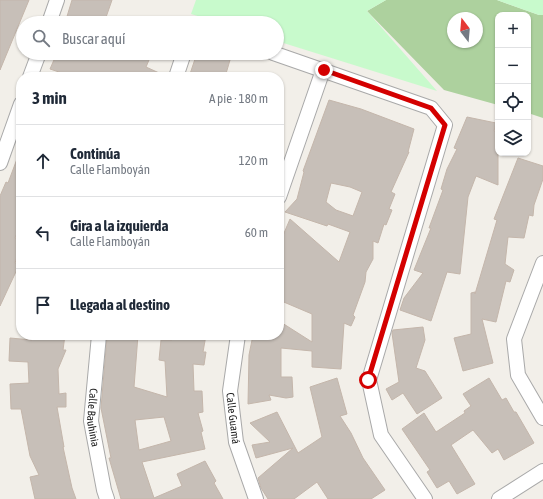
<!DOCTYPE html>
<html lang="es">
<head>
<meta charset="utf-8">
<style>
	:root { --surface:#fff; --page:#f6f6f7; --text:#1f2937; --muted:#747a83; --line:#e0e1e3 }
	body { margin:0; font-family:"Asap Condensed",sans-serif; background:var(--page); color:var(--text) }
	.controls { position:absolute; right:12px; top:12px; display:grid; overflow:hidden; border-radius:8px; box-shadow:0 1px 3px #0004 }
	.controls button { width:36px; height:36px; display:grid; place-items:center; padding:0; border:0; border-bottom:1px solid var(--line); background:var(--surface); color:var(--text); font:20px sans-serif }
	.compass { position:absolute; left:447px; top:12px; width:36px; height:36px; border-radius:50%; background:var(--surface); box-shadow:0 1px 3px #0004; rotate:344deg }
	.stop { position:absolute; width:12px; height:12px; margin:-9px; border:3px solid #d40000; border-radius:50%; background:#fff }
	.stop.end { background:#d40000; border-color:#fff; box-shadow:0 1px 4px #0008 }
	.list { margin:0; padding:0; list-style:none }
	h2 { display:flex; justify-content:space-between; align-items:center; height:52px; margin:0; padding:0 16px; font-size:17px }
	h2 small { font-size:13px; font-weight:400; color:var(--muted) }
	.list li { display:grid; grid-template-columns:26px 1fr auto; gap:12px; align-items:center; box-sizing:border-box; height:72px; padding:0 16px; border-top:1px solid var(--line) }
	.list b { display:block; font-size:15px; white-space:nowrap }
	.list p { margin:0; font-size:13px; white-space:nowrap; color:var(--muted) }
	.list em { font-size:13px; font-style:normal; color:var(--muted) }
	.icon { flex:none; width:22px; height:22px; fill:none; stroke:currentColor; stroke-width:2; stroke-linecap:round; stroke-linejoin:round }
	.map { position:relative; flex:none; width:543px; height:499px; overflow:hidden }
	.search { position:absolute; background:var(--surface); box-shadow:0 1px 3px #0004; left:16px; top:16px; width:268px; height:44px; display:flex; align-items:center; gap:10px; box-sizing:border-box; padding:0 14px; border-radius:22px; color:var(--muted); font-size:15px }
	.panel { position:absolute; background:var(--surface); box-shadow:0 1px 3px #0004; left:16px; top:72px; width:268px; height:268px; border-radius:16px }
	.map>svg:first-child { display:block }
	.forest { fill:#add19e; fill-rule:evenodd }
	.park { fill:#c8facc }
	.building { fill:#c7bfb8; stroke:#c4b6ab; fill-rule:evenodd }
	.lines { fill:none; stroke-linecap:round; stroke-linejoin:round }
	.street-casing { stroke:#a9a9a9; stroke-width:16 }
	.street { stroke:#fff; stroke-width:14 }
	.route { stroke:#d40000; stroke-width:5 }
	.labels { text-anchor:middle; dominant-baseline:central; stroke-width:3; stroke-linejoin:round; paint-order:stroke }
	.street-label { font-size:11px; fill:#222; stroke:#fff }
</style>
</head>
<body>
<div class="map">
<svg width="543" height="499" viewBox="0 0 543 499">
	<rect width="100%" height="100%" fill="#f2efe9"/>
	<path class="forest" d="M386 0H497L539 15H543V118L528 113V15H498V105L444 90 367 11ZM453 18H477V42H453Z"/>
	<g class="park">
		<path d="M196 0H386L367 11 437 91 277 41V23H221L191 14Z"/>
		<path d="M497 0H543V15H539Z"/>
	</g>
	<g class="building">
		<path d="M0 0H29L0 70Z"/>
		<path d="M72 0H112L104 23H65Z"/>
		<path d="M57 53H152L146 67 168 77H60L62 73 50 69Z"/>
		<path d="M197 53H208L230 60 225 77H189Z"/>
		<path d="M329 100 361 109 414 129 408 152H409L391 192 395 194 389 209 392 210 386 225 384 224 378 243 373 241V259L366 272 365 282 353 315 355 317 351 326 344 323 341 369 312 367V351L281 348V377H292L293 397 286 398 269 395 271 400 248 404 249 355 253 335H279V321L312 342V314L279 300V245L290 219 339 262 350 232 328 224 327 226 285 212 297 199 304 172 303 171ZM331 183 350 187 362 192 353 216 336 210 326 202Z"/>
		<path d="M467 117 496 123 494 131 498 132V185L476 176 468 197 460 274 447 272 431 321 400 310 404 298 423 273 414 270 431 228H429L443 190 441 189 447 169 457 149 454 148Z"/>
		<path d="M20 151 21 224 15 238 21 240V244L15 263H20L0 306V196L6 182 8 183Z"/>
		<path d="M518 158 543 166V179L534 205 533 216 529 215 524 238 508 237 505 264 514 270 510 282 506 281 496 322 482 319 493 363 463 371 454 338 471 334V293L475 292V294L497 220 494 219Z"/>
		<path d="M423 327 425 340 416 368 425 371 442 398 417 414 403 393 392 400 386 389 399 382 392 333 393 330Z"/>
		<path d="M32 335H65L63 350H66L58 369 59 394 66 393V407H57L64 447H63L72 488 76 499H35L30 477 39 475 30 456 21 409H11L10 384 29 383 28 362 9 361 10 338 32 340Z"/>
		<path d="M119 335H138L134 387 167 397 165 361 159 360 161 340H172V335H206L203 352H206L204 365 193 364 194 391H202L203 412 198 413 203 431 201 432 205 449 142 462 154 498 182 486 177 474 205 461 216 481 214 483 223 499H121L109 458H111L101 408 107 337H118ZM164 417 171 441 139 450 135 420Z"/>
		<path d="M337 378 347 414 340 416 351 433 363 458 385 490 371 499H328L317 482 294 499H268L261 488 258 478 293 448 256 458 252 445 270 442 250 423 277 412 298 453 322 437 310 387Z"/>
		<path d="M489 378 502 400 506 398 514 412H516L534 443 504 460 498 449 492 453 473 430 451 445 475 484 457 494 449 481 437 488 427 472 430 470 402 429 424 413 436 432 465 413 464 411 471 406 463 394Z"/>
	</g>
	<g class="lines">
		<defs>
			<g id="street">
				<path d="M49 23 57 0"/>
				<path d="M273 53 431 108 445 125 369 380 381 435 425 499"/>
				<path d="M30 77 39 53"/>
				<path d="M176 77 184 53"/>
				<path d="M0 163 21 104"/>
				<path d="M279 197 323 70"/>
				<path d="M543 263 514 339 518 375 543 418"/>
				<path id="s1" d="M99 335 91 421 104 490 107 499"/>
				<path id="s2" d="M238 335 230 391 236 442 256 499"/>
				<path d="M499 499 543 471"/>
			</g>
		</defs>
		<use href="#street" class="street-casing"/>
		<use href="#street" class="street"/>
	</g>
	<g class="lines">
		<path class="route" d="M324 70 431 108 445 125 368 380"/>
	</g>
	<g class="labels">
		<g class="street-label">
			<text stroke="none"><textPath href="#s1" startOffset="83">Calle Bauhinia</textPath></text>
			<text stroke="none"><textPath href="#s2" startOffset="84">Calle Guamá</textPath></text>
		</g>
	</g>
</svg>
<div class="controls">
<button>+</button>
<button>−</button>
<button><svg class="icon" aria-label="locate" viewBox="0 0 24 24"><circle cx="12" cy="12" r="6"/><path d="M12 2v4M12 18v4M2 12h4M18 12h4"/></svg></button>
<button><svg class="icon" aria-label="layers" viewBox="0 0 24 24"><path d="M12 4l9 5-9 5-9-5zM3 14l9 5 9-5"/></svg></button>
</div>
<svg class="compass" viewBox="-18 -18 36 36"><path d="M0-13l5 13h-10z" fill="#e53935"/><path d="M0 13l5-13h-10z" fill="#747a83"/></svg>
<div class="stop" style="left:368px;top:380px"></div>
<div class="stop end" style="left:324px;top:70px"></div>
<div class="search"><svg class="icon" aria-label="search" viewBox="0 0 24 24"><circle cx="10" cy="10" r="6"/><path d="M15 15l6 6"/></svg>Buscar aquí</div>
<section class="panel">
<h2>3 min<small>A pie · 180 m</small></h2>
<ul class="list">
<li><svg class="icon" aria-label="ahead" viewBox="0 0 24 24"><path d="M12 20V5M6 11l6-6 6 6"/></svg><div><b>Continúa</b><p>Calle Flamboyán</p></div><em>120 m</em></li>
<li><svg class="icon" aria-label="left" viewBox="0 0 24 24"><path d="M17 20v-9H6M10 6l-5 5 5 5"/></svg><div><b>Gira a la izquierda</b><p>Calle Flamboyán</p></div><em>60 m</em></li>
<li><svg class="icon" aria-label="arrive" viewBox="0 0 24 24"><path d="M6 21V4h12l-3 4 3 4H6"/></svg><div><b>Llegada al destino</b></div></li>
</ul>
</section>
</div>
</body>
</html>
